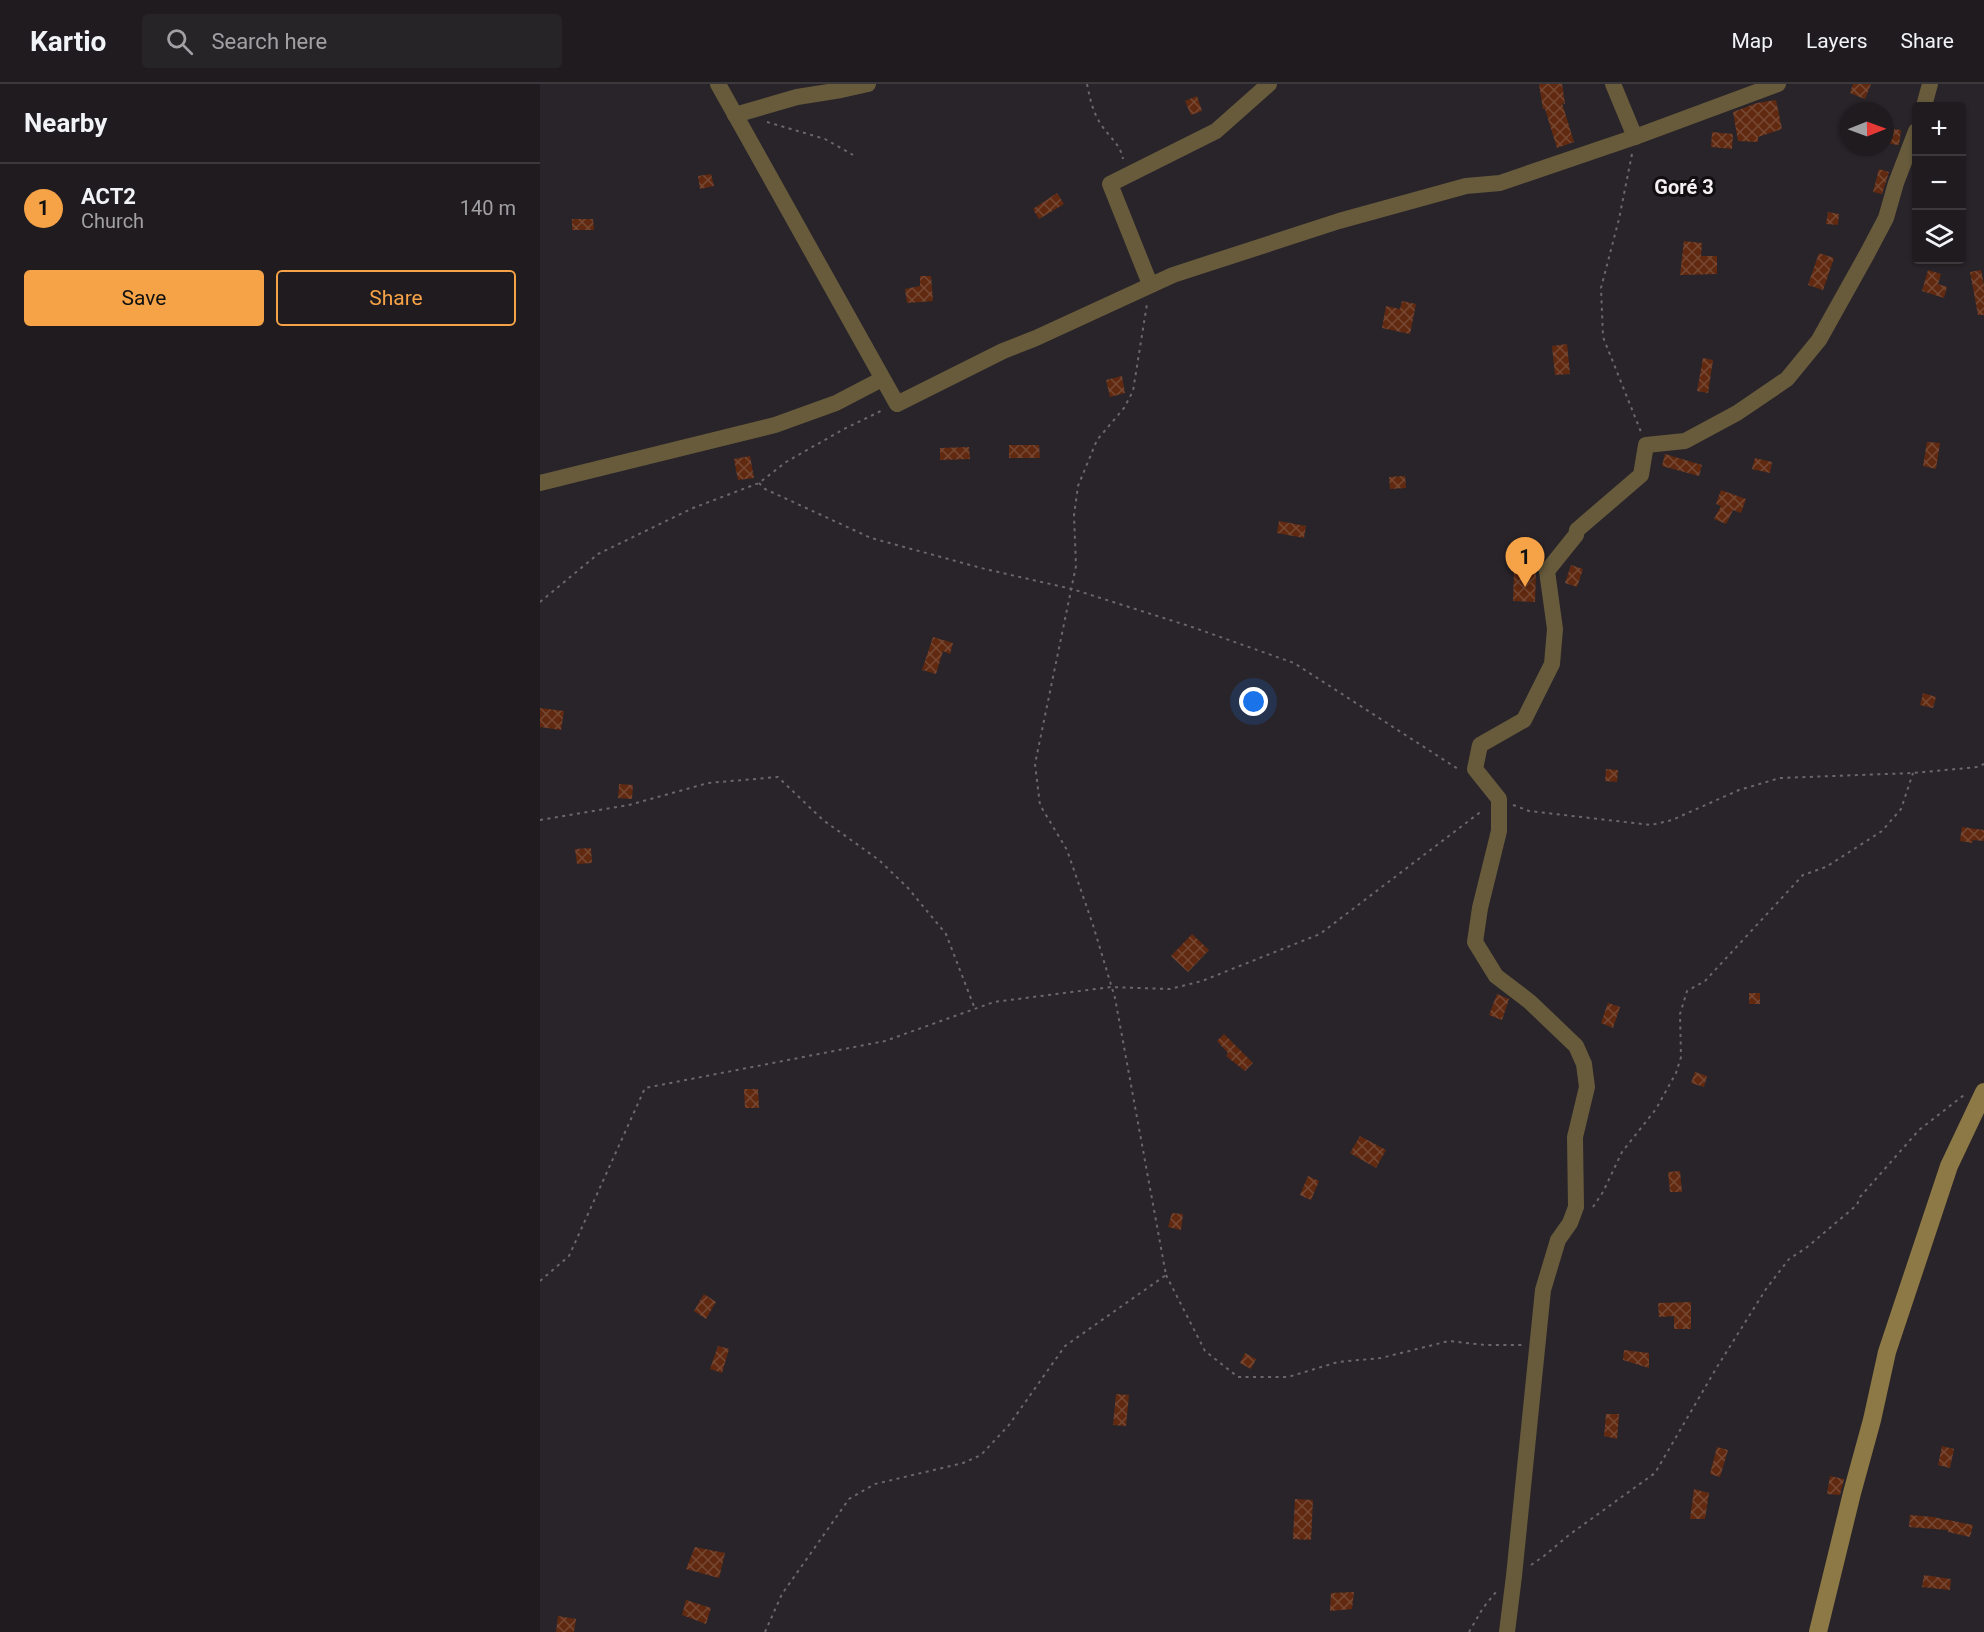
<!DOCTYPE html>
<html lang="en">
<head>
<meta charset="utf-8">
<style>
	:root { --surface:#1f1b1f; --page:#272428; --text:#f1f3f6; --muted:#a1a1a4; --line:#3c393d; --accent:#f6a247 }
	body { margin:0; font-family:Roboto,sans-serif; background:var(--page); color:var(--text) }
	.controls { position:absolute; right:18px; top:18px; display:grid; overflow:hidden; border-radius:6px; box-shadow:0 2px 4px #0004 }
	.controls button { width:54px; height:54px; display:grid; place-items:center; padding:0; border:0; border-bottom:2px solid var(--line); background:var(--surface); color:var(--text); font:30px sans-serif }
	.compass { position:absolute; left:1300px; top:18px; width:54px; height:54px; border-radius:50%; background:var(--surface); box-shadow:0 2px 4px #0004; rotate:89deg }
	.you { position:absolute; left:714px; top:618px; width:21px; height:21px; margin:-15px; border:4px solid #fff; border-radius:50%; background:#1a73e8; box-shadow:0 0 0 9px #1a73e833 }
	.badge { display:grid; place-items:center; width:39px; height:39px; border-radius:50%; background:var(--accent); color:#111; font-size:20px; font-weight:700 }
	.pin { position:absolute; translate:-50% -50px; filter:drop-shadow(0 2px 3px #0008) }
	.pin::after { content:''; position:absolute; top:32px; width:21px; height:18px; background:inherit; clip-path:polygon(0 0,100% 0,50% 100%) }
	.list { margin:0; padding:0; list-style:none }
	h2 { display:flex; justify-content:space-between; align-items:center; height:78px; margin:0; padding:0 24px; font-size:26px }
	h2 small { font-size:20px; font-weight:400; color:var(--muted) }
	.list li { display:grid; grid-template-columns:39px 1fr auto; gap:18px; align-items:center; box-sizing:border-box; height:90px; padding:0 24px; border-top:2px solid var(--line) }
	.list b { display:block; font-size:22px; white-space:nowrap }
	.list p { margin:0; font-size:20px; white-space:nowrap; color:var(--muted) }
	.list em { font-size:20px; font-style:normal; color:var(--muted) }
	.actions { display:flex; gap:12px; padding:18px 24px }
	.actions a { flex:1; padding:14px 0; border:2px solid var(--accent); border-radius:6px; text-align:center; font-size:21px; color:var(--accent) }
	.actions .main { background:var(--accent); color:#111 }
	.icon { flex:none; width:33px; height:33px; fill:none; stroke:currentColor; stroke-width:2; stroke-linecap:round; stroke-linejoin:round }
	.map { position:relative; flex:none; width:1444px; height:1548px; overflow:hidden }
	header { display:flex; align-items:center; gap:36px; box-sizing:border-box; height:84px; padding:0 30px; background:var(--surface); border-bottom:2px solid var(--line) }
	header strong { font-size:28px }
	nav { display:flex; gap:33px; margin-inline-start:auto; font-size:21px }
	.search { width:420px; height:54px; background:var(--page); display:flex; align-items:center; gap:15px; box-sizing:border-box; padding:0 21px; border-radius:6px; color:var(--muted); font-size:22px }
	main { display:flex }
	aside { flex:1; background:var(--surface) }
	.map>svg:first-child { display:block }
	.building { fill:url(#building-cross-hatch) }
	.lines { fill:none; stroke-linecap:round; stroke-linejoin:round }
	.path { stroke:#6b676b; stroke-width:2; stroke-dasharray:3 4.5; stroke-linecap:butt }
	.street { stroke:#675b3c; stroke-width:16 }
	.secondary { stroke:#8d7946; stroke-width:18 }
	.labels { text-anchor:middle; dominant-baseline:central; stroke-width:6; stroke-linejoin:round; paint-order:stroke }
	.quarter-label { font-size:20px; font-weight:bold; fill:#f3eff3; stroke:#100e11 }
</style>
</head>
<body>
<header>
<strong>Kartio</strong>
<div class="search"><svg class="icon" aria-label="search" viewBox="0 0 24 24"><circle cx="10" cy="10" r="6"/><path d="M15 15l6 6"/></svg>Search here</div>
<nav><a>Map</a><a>Layers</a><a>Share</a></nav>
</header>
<main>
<aside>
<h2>Nearby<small></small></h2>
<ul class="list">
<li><span class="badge">1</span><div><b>ACT2</b><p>Church</p></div><em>140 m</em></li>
</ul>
<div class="actions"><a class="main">Save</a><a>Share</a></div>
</aside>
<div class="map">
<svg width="1444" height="1548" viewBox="0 0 1444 1548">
	<defs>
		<pattern id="building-cross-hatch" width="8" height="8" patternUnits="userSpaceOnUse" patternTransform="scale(1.5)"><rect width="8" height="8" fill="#602910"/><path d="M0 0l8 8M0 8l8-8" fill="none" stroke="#774833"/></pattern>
	</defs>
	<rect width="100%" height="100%" fill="#292429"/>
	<g class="building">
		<path d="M999 0H1022L1025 20 1022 19 1034 58 1017 64 1005 25H1003Z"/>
		<path d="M1313 0H1331L1325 15 1310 9Z"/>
		<path d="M657 12 662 27 651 31 645 17Z"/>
		<path d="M1236 16 1242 45 1218 53V58L1198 57 1193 28 1217 19Z"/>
		<path d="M1345 44 1361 46 1359 61 1345 59Z"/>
		<path d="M1172 48 1193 50 1192 65 1171 63Z"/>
		<path d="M1339 85 1349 88 1342 110 1333 108Z"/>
		<path d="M171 90 174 102 160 105 158 92Z"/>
		<path d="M517 109 524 120 499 135 493 125Z"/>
		<path d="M1288 128 1299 130 1298 141 1286 140Z"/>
		<path d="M32 135H53L54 146H32Z"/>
		<path d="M1144 157 1162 159 1161 172H1177V190L1140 191Z"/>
		<path d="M1279 169 1294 174 1283 206 1268 201Z"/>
		<path d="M1388 186 1401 190 1398 200 1407 203 1404 214 1382 207Z"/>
		<path d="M1441 186 1444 201V231H1438L1430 188Z"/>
		<path d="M380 192H391L393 217 367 219 365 205 380 202Z"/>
		<path d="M862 217 876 220 870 250 842 244 846 222 860 225Z"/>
		<path d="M1027 260 1030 290 1015 291 1012 262Z"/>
		<path d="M1163 274 1173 276 1168 309 1157 307Z"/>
		<path d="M582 292 585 309 570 313 566 296Z"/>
		<path d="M1387 358 1400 359 1396 385 1383 382Z"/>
		<path d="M469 361H499L500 374H469Z"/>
		<path d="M429 363 430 375 400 376V364Z"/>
		<path d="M1125 370 1162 381 1159 392 1122 382Z"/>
		<path d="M210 372 214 394 198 396 194 375Z"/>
		<path d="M1215 374 1232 378 1230 389 1212 385Z"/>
		<path d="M865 392 866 404 850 405 849 393Z"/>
		<path d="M1181 406 1206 415 1201 429 1193 426 1186 440 1174 435 1181 422 1176 420Z"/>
		<path d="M739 437 766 442 764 454 737 449Z"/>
		<path d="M1031 481 1043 485 1037 503 1025 499Z"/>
		<path d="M974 488 996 489 995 518 973 517Z"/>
		<path d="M393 553 413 559 410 570 403 567 396 590 382 586Z"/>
		<path d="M1383 609 1396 613 1393 624 1380 621Z"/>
		<path d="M0 624 24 627 21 646 0 643Z"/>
		<path d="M1066 685 1078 686 1077 698 1065 697Z"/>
		<path d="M79 700 93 701 92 715 78 714Z"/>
		<path d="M1422 743 1444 746V757L1433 756 1432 759 1420 757Z"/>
		<path d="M51 764 52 779 37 780 35 765Z"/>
		<path d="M652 850 669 866 648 888 631 872Z"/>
		<rect x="1209" y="909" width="11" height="11"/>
		<path d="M957 910 969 915 962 936 949 931Z"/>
		<path d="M1068 919 1080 923 1073 944 1061 939Z"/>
		<path d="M684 950 713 979 705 987 686 972 688 969 677 957Z"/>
		<path d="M1155 988 1167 992 1164 1003 1151 999Z"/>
		<path d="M204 1005H218L219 1024H205Z"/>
		<path d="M820 1052 846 1066 836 1084 810 1069Z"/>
		<path d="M1140 1087 1142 1108H1130L1128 1088Z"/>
		<path d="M768 1092 779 1097 771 1116 760 1111Z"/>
		<path d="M632 1129 643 1130 641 1146 628 1143Z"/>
		<path d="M164 1210 176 1218 166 1235 154 1227Z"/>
		<path d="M1151 1218V1245H1134V1232L1119 1233 1118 1219Z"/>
		<path d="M178 1262 189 1265 182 1289 170 1285Z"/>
		<path d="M1084 1266 1109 1269V1284L1083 1276Z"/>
		<path d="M705 1269 716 1275 711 1285 700 1279Z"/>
		<path d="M576 1310 589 1311 586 1342 573 1341Z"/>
		<path d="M1066 1330H1079L1077 1355 1064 1352Z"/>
		<path d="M1402 1362 1414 1365 1410 1384 1398 1381Z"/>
		<path d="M1177 1363 1188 1366 1180 1393 1170 1390Z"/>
		<path d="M1290 1392 1304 1395 1300 1411 1287 1410Z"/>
		<path d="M1154 1405 1169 1409 1165 1435H1150Z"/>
		<path d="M755 1415 773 1416 771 1456 753 1455Z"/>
		<path d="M1370 1431 1393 1433 1433 1441 1430 1453 1408 1448V1446L1369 1443Z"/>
		<path d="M155 1463 185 1469 179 1494 146 1485Z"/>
		<path d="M1384 1491 1411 1495 1410 1506 1382 1503Z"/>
		<path d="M814 1508 812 1525 790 1527 791 1509Z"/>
		<path d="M146 1516 171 1524 166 1540 142 1531Z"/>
		<path d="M18 1532 36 1535 34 1548H16Z"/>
	</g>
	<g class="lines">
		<g class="path">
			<path d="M547 0C550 15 553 29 562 42 571 55 580 60 583 75"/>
			<path d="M227 38 285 55 313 71"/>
			<path d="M1092 70 1079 135 1061 204 1063 253 1101 348"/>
			<path d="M219 399 225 405 331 454 445 485 532 505 652 543 754 579 918 685"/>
			<path d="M0 518 58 470 153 424 219 399 246 378 304 345 343 326"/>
			<path d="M973 721 989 727 1111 741 1132 736 1199 706 1240 694 1373 689 1438 683 1444 680"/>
			<path d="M0 736 89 721 168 699 238 693 283 736 339 776 368 804 406 850 435 925"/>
			<path d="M1053 1123 1063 1108 1082 1068 1116 1025 1136 989 1141 973 1140 930 1147 907 1165 897 1263 791 1286 783 1342 747 1361 725 1373 689"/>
			<path d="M626 1191 665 1267 698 1293H748L798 1278 841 1274 909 1257 945 1261H982"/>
			<path d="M0 1197 29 1172 105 1004 345 957 454 918 571 903 630 905 662 897 780 850 943 726"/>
			<path d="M991 1481 1004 1472 1029 1451 1115 1389 1177 1283 1226 1205 1249 1175 1266 1164 1317 1121 1320 1113 1379 1046 1424 1011"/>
			<path d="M225 1548 242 1510 309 1415 335 1400 423 1379 441 1371 469 1341 525 1262 626 1191 575 914 553 841 527 766 500 721 495 680 536 482 534 431 538 402 557 356 584 324 593 307 607 220"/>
			<path d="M929 1548 943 1524 956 1508"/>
		</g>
		<g class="street">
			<path d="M178 0 357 320 463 267 496 254 633 191 799 137 926 102 960 99 1095 53 1238 0"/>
			<path d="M1073 0 1095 53"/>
			<path d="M1384 22 1390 0"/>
			<path d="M195 31 257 13 301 6 328 0"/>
			<path d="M610 200 570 100 676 47 729 0"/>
			<path d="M0 399 235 341 296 319 342 295"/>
			<path d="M967 1548 974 1492 1003 1206 1018 1156 1030 1139 1036 1123 1035 1053 1047 1003 1044 980 1036 962 990 918 956 892 935 858 940 824 959 747V715L935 685 940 661 984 636 1012 580 1015 545 1007 487 1036 451 1037 446 1101 391 1106 361 1145 357 1197 329 1247 295 1279 256 1327 170 1346 134 1356 99 1376 47"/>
		</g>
		<path class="secondary" d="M1278 1548 1312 1409 1332 1336 1347 1268 1409 1082 1444 1008"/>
	</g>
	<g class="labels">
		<g class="quarter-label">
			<text x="1144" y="103">Goré 3</text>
		</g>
	</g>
</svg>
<div class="controls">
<button>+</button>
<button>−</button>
<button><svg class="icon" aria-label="layers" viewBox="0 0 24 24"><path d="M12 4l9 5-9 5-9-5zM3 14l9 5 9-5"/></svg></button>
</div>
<svg class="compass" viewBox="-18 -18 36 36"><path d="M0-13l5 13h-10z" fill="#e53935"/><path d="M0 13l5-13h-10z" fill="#a1a1a4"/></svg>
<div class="you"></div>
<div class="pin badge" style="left:985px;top:503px">1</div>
</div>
</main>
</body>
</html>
